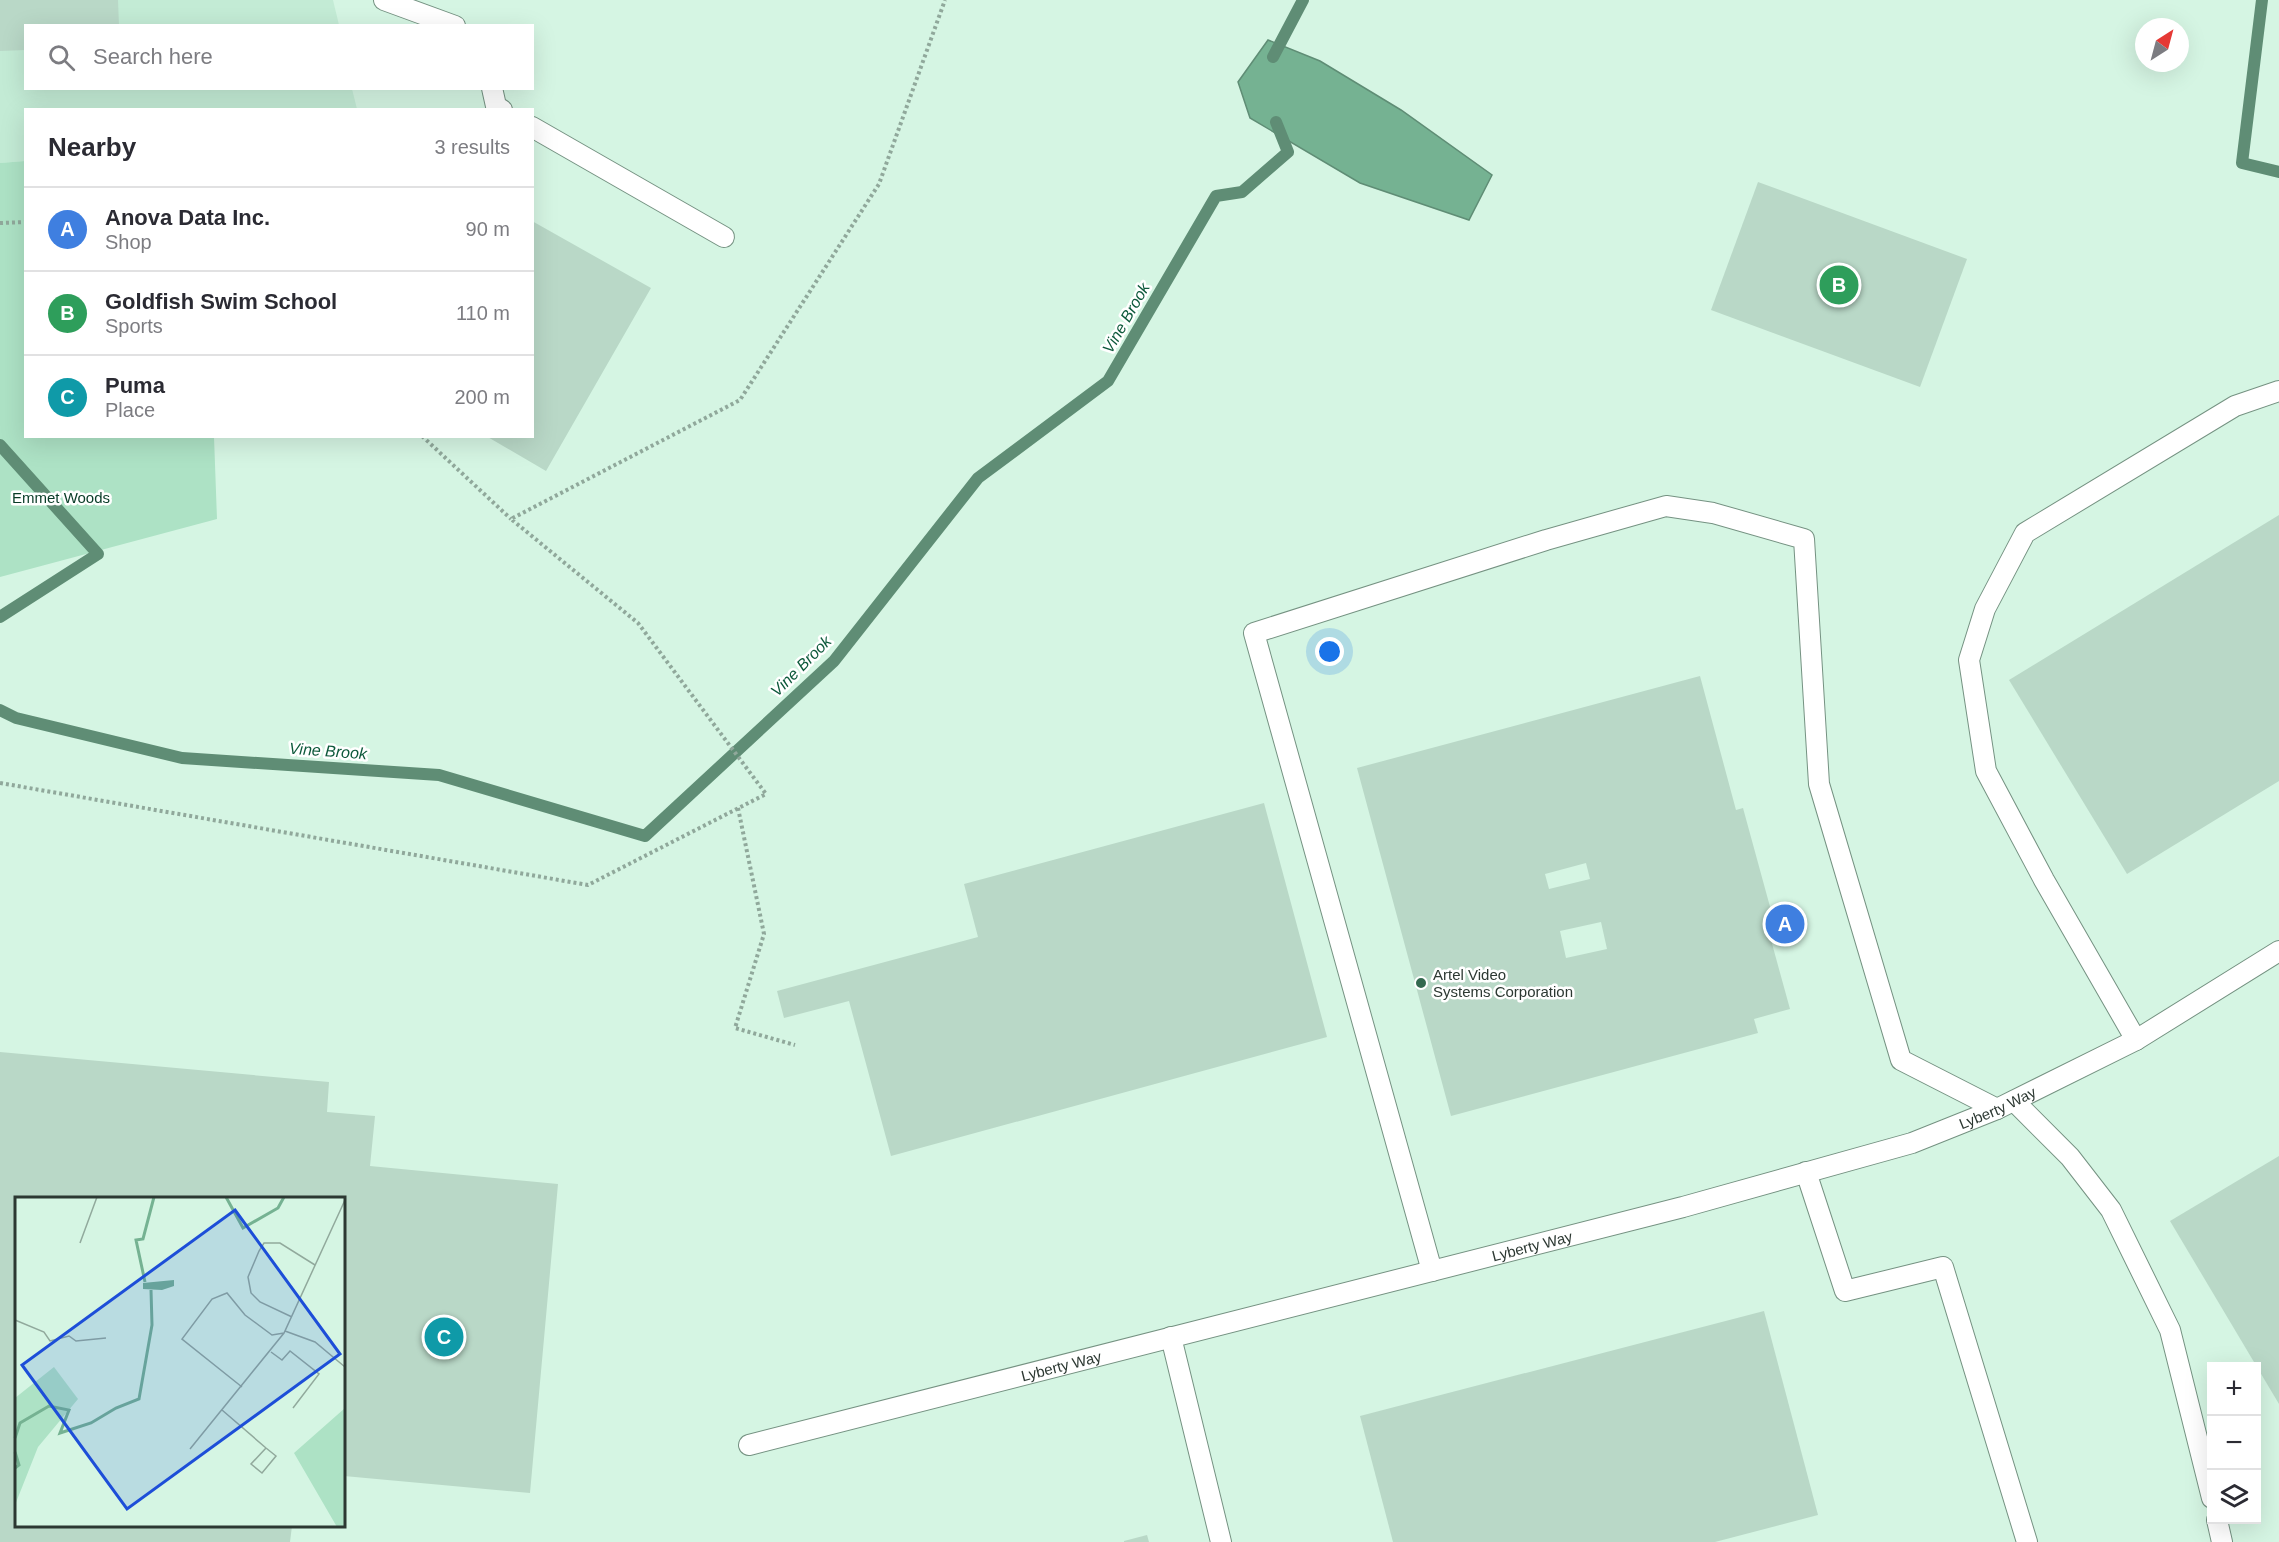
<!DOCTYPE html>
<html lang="en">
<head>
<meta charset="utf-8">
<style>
	:root { --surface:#fff; --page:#f7f7f7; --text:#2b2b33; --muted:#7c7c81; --line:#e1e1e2; --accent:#33694f }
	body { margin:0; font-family:Arial,sans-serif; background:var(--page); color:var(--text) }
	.controls { position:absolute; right:18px; bottom:18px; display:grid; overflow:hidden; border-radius:0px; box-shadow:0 6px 24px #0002 }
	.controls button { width:54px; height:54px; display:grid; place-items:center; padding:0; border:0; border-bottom:2px solid var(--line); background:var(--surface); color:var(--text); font:30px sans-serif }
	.compass { position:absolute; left:2135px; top:18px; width:54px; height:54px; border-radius:50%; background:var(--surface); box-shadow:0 6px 24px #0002; rotate:36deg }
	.you { position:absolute; left:1330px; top:652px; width:21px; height:21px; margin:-15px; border:4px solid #fff; border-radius:50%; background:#1a73e8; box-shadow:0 0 0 9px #1a73e833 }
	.badge { display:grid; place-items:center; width:39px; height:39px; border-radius:50%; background:var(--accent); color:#fff; font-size:20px; font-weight:700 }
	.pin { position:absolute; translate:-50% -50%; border:3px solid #fff; box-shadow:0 2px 6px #0006 }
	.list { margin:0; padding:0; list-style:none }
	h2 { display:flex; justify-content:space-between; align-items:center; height:78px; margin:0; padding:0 24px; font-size:26px }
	h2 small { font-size:20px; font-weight:400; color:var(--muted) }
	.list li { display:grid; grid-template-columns:39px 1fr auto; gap:18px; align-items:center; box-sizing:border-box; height:84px; padding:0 24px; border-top:2px solid var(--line) }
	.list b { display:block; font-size:22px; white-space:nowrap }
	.list p { margin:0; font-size:20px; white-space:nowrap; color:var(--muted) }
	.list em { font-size:20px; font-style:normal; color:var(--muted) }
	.icon { flex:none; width:33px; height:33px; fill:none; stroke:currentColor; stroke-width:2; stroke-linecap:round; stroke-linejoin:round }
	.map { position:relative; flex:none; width:2279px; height:1542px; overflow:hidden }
	.search { position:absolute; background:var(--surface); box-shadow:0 6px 24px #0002; left:24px; top:24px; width:510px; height:66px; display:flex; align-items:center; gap:15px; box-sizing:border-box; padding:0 21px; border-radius:0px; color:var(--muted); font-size:22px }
	.panel { position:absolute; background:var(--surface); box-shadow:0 6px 24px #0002; left:24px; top:108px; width:510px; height:330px; border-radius:0px }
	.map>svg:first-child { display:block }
	.built { fill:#c3ebd5 }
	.green { fill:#ade2c5 }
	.water { fill:#75b292; stroke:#5f8d75; stroke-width:1.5 }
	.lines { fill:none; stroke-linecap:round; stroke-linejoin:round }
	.stream { stroke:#5f8d75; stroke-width:12 }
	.building { fill:#b9d8c7; fill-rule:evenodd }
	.lane-casing { stroke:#759282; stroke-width:22 }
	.path { stroke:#90a89b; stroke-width:4; stroke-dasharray:3 3; stroke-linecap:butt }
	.lane { stroke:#fff; stroke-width:20 }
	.poi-dot { fill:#33694f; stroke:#fff; stroke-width:2 }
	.labels { text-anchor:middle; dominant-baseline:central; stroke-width:5; stroke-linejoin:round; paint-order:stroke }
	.park-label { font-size:15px; fill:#083c27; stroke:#fff }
	.poi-label { font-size:15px; fill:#2c3832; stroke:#fff; text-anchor:start }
	.street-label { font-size:15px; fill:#2c3832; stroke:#fff }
	.water-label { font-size:16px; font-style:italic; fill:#0d593b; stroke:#fff }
	.inset-river { fill:none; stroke:#75b292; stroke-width:3 }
	.inset-road { fill:none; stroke:#91a99c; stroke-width:1.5 }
	.view { fill:#1d4ed8; fill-opacity:0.15; stroke:#1d4ed8; stroke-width:3 }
	.inset-edge { fill:none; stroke:#2c3832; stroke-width:3 }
</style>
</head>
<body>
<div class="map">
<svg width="2279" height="1542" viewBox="0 0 2279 1542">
	<rect width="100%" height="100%" fill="#d5f5e3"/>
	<path class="built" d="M0 0H333L339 25 26 26V88L352 89 357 109 26 110 25 161 0 163Z"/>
	<path class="green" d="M25 161 26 436 214 437 217 519 0 577V163Z"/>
	<path class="water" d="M1268 40 1320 61 1401 110 1492 175 1469 220 1360 183 1250 118 1238 82Z"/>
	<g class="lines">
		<g class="stream">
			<path d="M2262 0 2242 163 2279 172"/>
			<path d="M1273 57 1303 0"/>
			<path d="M0 445 98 554 0 617"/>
			<path d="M0 710 16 718 182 758 439 775 645 836 834 661 978 478 1108 381 1216 196 1242 192 1288 152 1276 122"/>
		</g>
	</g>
	<g class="building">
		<path d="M0 0H118L119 26H26V50L0 51Z"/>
		<path d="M1758 182 1967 259 1920 387 1711 310Z"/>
		<path d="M532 221 651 288 546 471 486 436H532Z"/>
		<path d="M2279 515V781L2127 874 2009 680Z"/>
		<path d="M1700 676 1736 810 1743 808 1772 914 1792 909 1799 933 1771 940 1790 1009 1754 1019 1758 1033 1451 1116 1357 768ZM1586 863 1590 879 1549 889 1545 874ZM1601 922 1607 949 1566 958 1560 931Z"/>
		<path d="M1264 803 1327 1037 891 1156 849 1001 784 1018 777 991 978 937 964 884Z"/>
		<path d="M0 1052 329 1082 327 1112 375 1116 370 1166 558 1184 530 1493 344 1476V1198H16V1526H292L290 1542H0Z"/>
		<path d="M2279 1156V1404L2170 1221Z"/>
		<path d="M1764 1311 1818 1515 1715 1542H1393L1360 1416Z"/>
		<path d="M1147 1535 1149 1542H1124V1541Z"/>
	</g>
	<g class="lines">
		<defs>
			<g id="lane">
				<path d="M384 0 455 26"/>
				<path d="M492 88 496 106 502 110"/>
				<path d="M532 127 724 237"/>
				<path d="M2136 1040 2044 880 1986 771 1969 660 1985 609 2025 533 2235 406 2279 391"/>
				<path d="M2014 1101 2070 1157 2111 1210 2170 1330 2212 1498"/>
				<path d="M1806 1172 1845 1291 1943 1267 2027 1542"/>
				<path d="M1432 1271 1254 633 1546 540 1666 506 1713 513 1804 539 1819 784 1901 1060 1997 1109"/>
				<path d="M1171 1337 1221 1542"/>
				<path id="s1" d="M749 1445 1683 1207 1912 1143 1997 1109 2136 1040 2279 951"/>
				<path d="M2217 1520 2222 1542"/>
			</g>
		</defs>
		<use href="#lane" class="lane-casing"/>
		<g class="path">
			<path d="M0 223 26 222"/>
			<path d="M422 436 511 519"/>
			<path d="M0 783 588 885 766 794 638 623 511 519 740 400 879 184 945 0"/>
			<path d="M738 808 764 934 735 1028 795 1045"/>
		</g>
		<use href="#lane" class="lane"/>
	</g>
	<circle class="poi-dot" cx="1421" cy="983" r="6"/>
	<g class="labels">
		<g class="park-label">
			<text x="61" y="497">Emmet Woods</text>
		</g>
		<g class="poi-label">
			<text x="1433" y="974">Artel Video<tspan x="1433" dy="17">Systems Corporation</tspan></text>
		</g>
		<g class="street-label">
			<text stroke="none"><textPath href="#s1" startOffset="1294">Lyberty Way</textPath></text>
			<text stroke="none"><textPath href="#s1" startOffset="808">Lyberty Way</textPath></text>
			<text stroke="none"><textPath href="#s1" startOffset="322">Lyberty Way</textPath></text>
		</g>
		<g class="water-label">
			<text transform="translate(1126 318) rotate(-60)">Vine Brook</text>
			<text transform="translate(801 666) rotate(-45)">Vine Brook</text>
			<text transform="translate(328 751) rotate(4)">Vine Brook</text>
		</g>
	</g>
	<g transform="translate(15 1197)">
		<rect width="330" height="330" fill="#d5f5e3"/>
		<path d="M39 170 63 202 23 250 0 308V201ZM330 211V330H322L279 256Z" fill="#ade2c5"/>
		<path d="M159 83V89L147 93 128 92V86Z" fill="#75b292"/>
		<path class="inset-river" d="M211 0 228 31 263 11 269 0M130 85 121 43 128 42 139 0M0 241 5 226 34 209 54 213 45 236 76 226 101 211 124 202 137 128 136 93M0 255 4 268 0 271"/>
		<path class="inset-road" d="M65 46 82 0M277 120 245 105 236 96 233 80 244 54 249 46H265L300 68M0 123 29 135 35 144 54 139 61 144 91 141M270 134 300 145 330 170M256 155 267 163 275 154 304 177 278 211M227 190 167 142 197 102 212 96 230 118 257 138 269 136M207 213 251 251 261 259 247 276 236 267 251 251M175 252 269 136 330 3"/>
		<path class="view" d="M220 13 325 157 112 312 7 168Z"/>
		<rect width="330" height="330" class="inset-edge"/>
	</g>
</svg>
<div class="controls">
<button>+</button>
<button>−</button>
<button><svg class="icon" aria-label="layers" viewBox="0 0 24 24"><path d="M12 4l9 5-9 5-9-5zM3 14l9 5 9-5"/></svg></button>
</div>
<svg class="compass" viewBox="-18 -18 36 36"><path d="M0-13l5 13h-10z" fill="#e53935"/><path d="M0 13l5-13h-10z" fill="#7c7c81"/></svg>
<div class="you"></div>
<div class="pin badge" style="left:1785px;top:924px;background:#3f7fe0">A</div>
<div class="pin badge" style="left:1839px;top:285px;background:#2e9e5b">B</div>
<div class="pin badge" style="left:444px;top:1337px;background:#0f9aa8">C</div>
<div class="search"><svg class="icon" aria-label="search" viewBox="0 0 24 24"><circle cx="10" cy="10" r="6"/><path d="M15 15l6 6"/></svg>Search here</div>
<section class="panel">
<h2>Nearby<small>3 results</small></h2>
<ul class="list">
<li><span class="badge" style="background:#3f7fe0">A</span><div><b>Anova Data Inc.</b><p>Shop</p></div><em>90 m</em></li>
<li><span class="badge" style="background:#2e9e5b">B</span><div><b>Goldfish Swim School</b><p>Sports</p></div><em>110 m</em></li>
<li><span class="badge" style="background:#0f9aa8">C</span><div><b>Puma</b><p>Place</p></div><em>200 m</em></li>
</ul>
</section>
</div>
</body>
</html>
